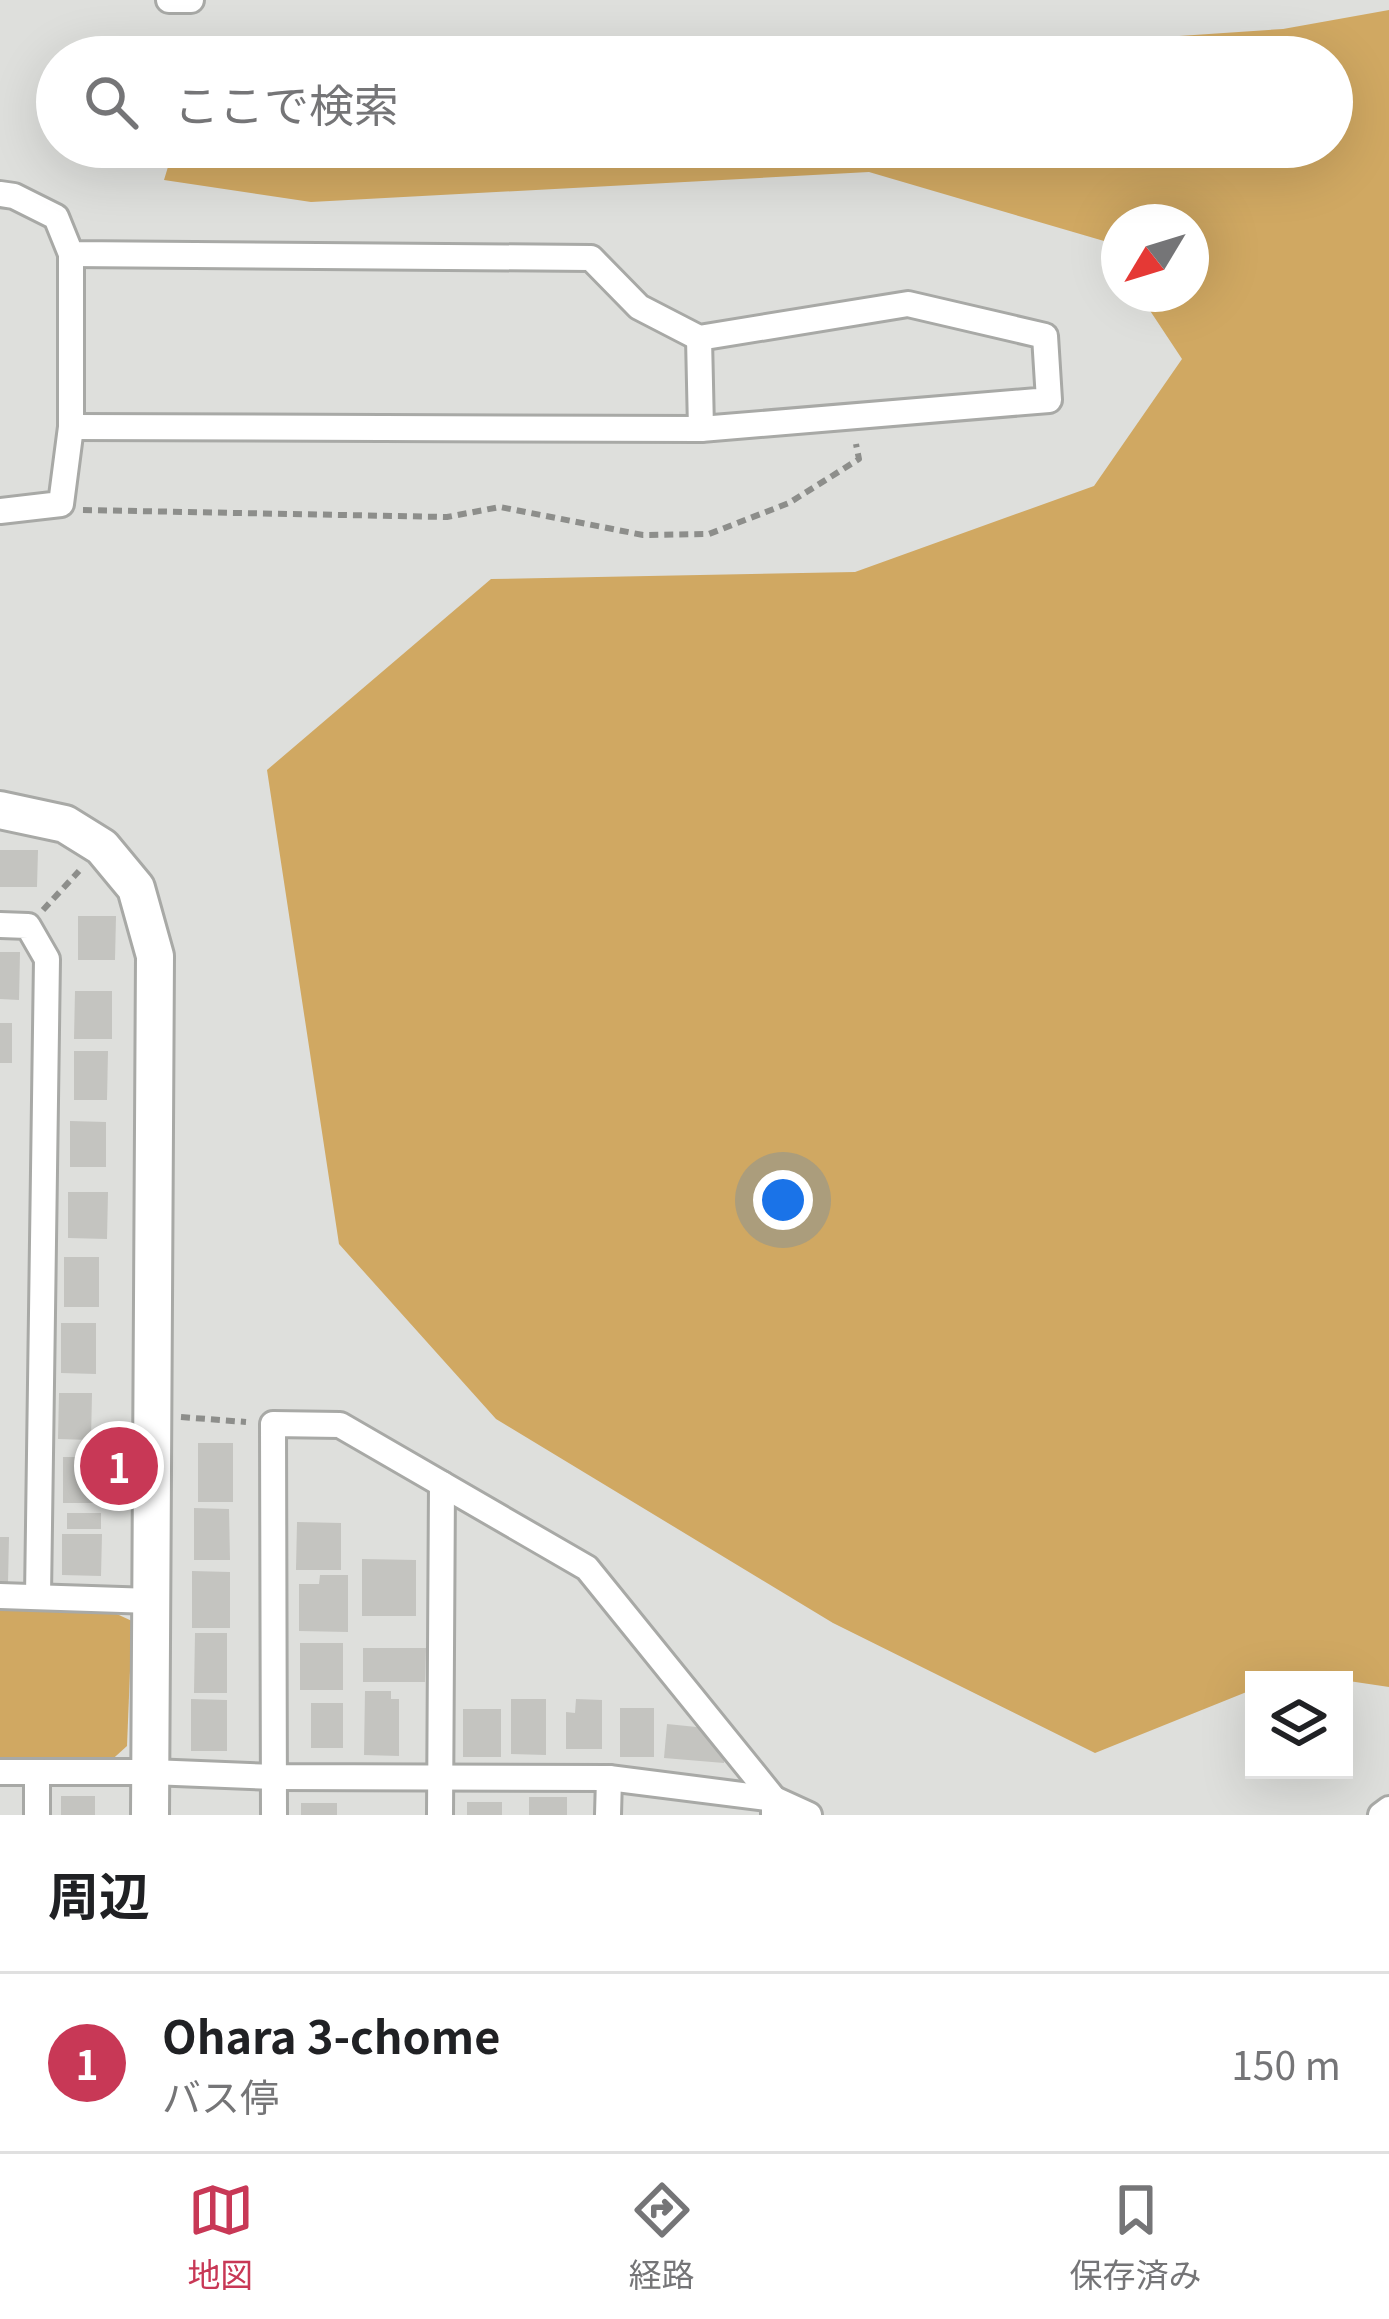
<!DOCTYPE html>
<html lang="ja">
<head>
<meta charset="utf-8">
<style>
	:root { --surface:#fff; --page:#f6f6f6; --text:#202124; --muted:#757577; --line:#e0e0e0; --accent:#c83856 }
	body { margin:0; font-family:Georgia,"Noto Sans JP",serif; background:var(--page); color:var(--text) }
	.controls { position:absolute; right:36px; bottom:36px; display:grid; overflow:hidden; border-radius:0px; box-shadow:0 12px 48px #0002 }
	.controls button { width:108px; height:108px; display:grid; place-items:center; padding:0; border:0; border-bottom:3px solid var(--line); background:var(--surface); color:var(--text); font:60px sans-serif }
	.compass { position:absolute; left:1101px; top:204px; width:108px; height:108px; border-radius:50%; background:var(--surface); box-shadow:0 12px 48px #0002; rotate:232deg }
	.you { position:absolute; left:783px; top:1200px; width:42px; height:42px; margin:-30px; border:9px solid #fff; border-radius:50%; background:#1a73e8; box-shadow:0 0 0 18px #1a73e833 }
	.badge { display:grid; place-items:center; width:78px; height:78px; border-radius:50%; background:var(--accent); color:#fff; font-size:39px; font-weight:700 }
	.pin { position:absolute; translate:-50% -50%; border:6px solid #fff; box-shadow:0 3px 12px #0006 }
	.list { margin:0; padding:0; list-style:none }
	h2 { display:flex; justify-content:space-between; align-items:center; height:156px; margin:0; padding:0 48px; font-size:51px }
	h2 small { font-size:39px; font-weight:400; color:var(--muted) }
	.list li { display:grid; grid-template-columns:78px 1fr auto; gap:36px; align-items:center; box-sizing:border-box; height:180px; padding:0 48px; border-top:3px solid var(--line) }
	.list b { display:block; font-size:45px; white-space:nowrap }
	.list p { margin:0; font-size:39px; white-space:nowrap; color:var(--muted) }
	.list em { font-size:39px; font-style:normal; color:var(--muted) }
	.icon { flex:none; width:66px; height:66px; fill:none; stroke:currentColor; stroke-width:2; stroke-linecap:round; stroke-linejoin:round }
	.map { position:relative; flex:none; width:1389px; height:1815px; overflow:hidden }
	.search { position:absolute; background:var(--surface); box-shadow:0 12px 48px #0002; left:36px; right:36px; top:36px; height:132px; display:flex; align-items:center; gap:30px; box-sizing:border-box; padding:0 42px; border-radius:66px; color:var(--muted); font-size:45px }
	.sheet { height:336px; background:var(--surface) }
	nav { display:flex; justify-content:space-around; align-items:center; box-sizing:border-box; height:168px; border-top:3px solid var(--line); background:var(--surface); font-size:33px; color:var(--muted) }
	nav a { display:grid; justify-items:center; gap:6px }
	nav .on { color:var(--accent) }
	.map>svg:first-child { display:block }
	.green { fill:#d0a862 }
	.building { fill:#c4c4c0 }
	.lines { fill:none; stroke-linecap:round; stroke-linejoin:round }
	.street-casing { stroke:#a8a9a6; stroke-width:30 }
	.secondary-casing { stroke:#a8a9a6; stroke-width:42 }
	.path { stroke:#8d8e8b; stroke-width:6; stroke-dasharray:9 6; stroke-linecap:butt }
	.street { stroke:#fff; stroke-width:24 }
	.secondary { stroke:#fff; stroke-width:36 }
</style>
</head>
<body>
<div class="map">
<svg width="1389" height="1815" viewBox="0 0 1389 1815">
	<rect width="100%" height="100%" fill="#dedfdc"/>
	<g class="green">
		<path d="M1389 10V1687L1295 1673 1276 1680H1254V1689L1095 1753 833 1623 496 1419 339 1244 267 770 491 579 855 572 1094 486 1182 359 1139 294H1191V222H1119V264L1104 241 869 172 311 202 164 180 174 147H1332V57H865L1283 29Z"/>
		<path d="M0 1609 108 1610 132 1621 127 1746 106 1765 0 1763Z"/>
	</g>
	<g class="building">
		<path d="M0 850H38L37 887H0Z"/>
		<path d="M78 916H116L115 960H78Z"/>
		<path d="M0 952H20L19 1000 0 999Z"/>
		<path d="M75 991H112V1039H74Z"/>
		<rect x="0" y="1023" width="12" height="40"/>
		<path d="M74 1051H108L107 1100H74Z"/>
		<path d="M70 1121 106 1122V1167H70Z"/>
		<path d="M68 1192H108L107 1239 68 1238Z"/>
		<rect x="64" y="1257" width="35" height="50"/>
		<path d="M61 1323H96V1374L61 1373Z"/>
		<path d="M59 1393H92L91 1440 58 1439Z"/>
		<rect x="198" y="1443" width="35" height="59"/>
		<path d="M63 1457H98L97 1503H63Z"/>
		<path d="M194 1508 229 1509 230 1560H194Z"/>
		<rect x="67" y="1513" width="34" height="16"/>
		<path d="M297 1522 341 1523V1570H296Z"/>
		<path d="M62 1534H102L101 1576 62 1575Z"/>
		<path d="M0 1537H9L8 1583H0Z"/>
		<path d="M362 1559 416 1560V1616H362Z"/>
		<path d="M192 1571 230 1572V1628H192Z"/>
		<path d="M320 1575H348V1632L299 1631V1584H319Z"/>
		<path d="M195 1633H227V1693H194Z"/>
		<rect x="300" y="1643" width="43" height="47"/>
		<path d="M363 1648H426L425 1682H363Z"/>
		<path d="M365 1691H391V1699H399V1756L364 1755Z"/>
		<path d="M191 1699 227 1700V1751H191Z"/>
		<path d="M511 1699H546V1755L511 1754Z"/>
		<path d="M576 1699 602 1700V1749H566V1712L575 1713Z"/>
		<rect x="311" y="1703" width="32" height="45"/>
		<rect x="620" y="1708" width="34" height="49"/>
		<rect x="463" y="1709" width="38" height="48"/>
		<path d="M667 1724 716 1729 725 1745 724 1763 664 1758Z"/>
		<rect x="61" y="1796" width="34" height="19"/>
		<rect x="529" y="1797" width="38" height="18"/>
		<rect x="467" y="1802" width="35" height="13"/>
		<rect x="301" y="1803" width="36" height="12"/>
	</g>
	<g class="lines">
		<defs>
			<g id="street">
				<path d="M169 0H191"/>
				<path d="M0 194 14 196 56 217 71 254 591 258 639 307 699 338 908 304 1045 336 1049 400 701 429 71 427"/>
				<path d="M699 338 701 429"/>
				<path d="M0 511 61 504 71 427V254"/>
				<path d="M0 925 28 926 47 959 38 1596"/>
				<path d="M0 1596 152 1601"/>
				<path d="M0 1772H151L275 1777 609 1778 774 1799 809 1815"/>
				<path d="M37 1815V1773"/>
				<path d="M274 1815 273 1424 340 1425 587 1568 774 1799V1815"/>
				<path d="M440 1815 442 1484"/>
				<path d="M608 1815 609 1778"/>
				<path d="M1381 1815 1389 1809"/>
			</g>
			<path id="secondary" d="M0 810 65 824 102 847 136 888 155 956 150 1815"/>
		</defs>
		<use href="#street" class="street-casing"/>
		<use href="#secondary" class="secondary-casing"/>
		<g class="path">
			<path d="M83 510 447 517 500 507 643 535 709 534 789 503 859 459 856 444"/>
			<path d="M43 910 79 871"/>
			<path d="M181 1417 246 1422"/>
		</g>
		<use href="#street" class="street"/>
		<use href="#secondary" class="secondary"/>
	</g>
</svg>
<div class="controls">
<button><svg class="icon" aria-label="layers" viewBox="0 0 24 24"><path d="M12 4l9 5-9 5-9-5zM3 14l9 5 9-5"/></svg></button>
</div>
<svg class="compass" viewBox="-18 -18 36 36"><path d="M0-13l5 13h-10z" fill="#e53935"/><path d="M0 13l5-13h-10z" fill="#757577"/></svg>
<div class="you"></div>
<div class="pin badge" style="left:119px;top:1466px">1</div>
<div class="search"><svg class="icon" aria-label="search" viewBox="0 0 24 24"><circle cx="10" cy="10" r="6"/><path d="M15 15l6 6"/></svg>ここで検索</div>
</div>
<section class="sheet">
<h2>周辺<small></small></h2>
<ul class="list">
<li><span class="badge">1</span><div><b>Ohara 3-chome</b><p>バス停</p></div><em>150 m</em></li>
</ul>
</section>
<nav>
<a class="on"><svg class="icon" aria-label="map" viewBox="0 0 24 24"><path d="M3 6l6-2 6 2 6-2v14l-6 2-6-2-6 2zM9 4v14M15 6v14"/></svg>地図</a>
<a><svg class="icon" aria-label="directions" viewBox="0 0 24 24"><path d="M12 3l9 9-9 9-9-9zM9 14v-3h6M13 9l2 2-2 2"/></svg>経路</a>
<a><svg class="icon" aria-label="saved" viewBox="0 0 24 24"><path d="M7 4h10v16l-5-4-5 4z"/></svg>保存済み</a>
</nav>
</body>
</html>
